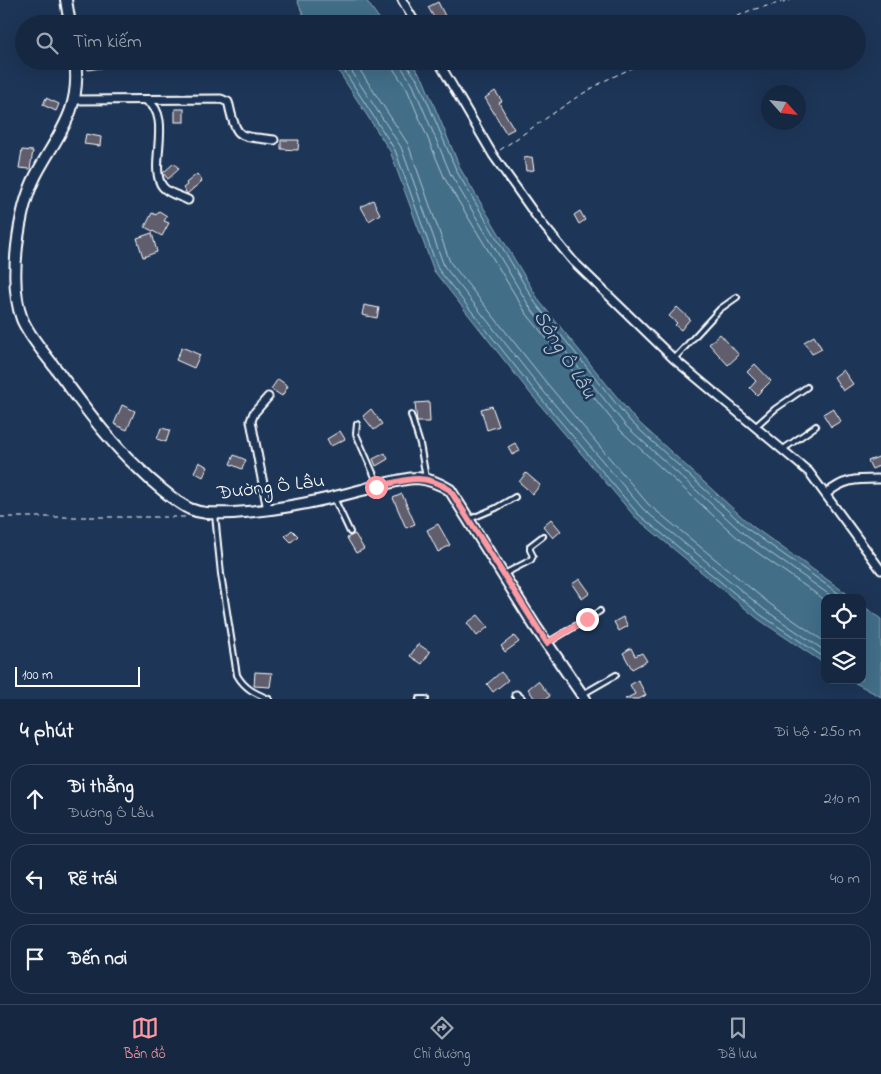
<!DOCTYPE html>
<html lang="vi">
<head>
<meta charset="utf-8">
<style>
	:root { --surface:#162841; --page:#1f3048; --text:#f1f3f6; --muted:#9ea6b1; --line:#35445a; --accent:#ff9aa2 }
	body { margin:0; font-family:"Indie Flower",sans-serif; background:var(--page); color:var(--text) }
	.controls { position:absolute; right:15px; bottom:15px; display:grid; overflow:hidden; border-radius:10px; box-shadow:0 5px 20px #0002 }
	.controls button { width:45px; height:45px; display:grid; place-items:center; padding:0; border:0; border-bottom:1px solid var(--line); background:var(--surface); color:var(--text); font:25px sans-serif }
	.compass { position:absolute; left:761px; top:85px; width:45px; height:45px; border-radius:50%; background:var(--surface); box-shadow:0 5px 20px #0002; rotate:117deg }
	.scale { position:absolute; left:15px; bottom:12px; width:125px; box-sizing:border-box; padding-left:5px; border:2px solid #fff; border-top:0; font-size:14px; line-height:18px; white-space:nowrap; color:#fff; -webkit-text-stroke:4px #1d3557; paint-order:stroke }
	.stop { position:absolute; width:15px; height:15px; margin:-11px; border:4px solid #ff9aa2; border-radius:50%; background:#fff }
	.stop.end { background:#ff9aa2; border-color:#fff; box-shadow:0 1px 5px #0008 }
	.list { margin:0; padding:0; list-style:none }
	h2 { display:flex; justify-content:space-between; align-items:center; height:65px; margin:0; padding:0 20px; font-size:21px }
	h2 small { font-size:16px; font-weight:400; color:var(--muted) }
	.list li { display:grid; grid-template-columns:32px 1fr auto; gap:15px; align-items:center; box-sizing:border-box; height:70px; margin:0 10px 10px; padding:0 10px; border:1px solid var(--line); border-radius:20px }
	.list b { display:block; font-size:19px; white-space:nowrap }
	.list p { margin:0; font-size:16px; white-space:nowrap; color:var(--muted) }
	.list em { font-size:16px; font-style:normal; color:var(--muted) }
	.icon { flex:none; width:28px; height:28px; fill:none; stroke:currentColor; stroke-width:2; stroke-linecap:round; stroke-linejoin:round }
	.map { position:relative; flex:none; width:881px; height:699px; overflow:hidden }
	.search { position:absolute; background:var(--surface); box-shadow:0 5px 20px #0002; left:15px; right:15px; top:15px; height:55px; display:flex; align-items:center; gap:12px; box-sizing:border-box; padding:0 18px; border-radius:28px; color:var(--muted); font-size:19px }
	.sheet { height:305px; background:var(--surface) }
	nav { display:flex; justify-content:space-around; align-items:center; box-sizing:border-box; height:70px; border-top:1px solid var(--line); background:var(--surface); font-size:14px; color:var(--muted) }
	nav a { display:grid; justify-items:center; gap:2px }
	nav .on { color:var(--accent) }
	.map>svg:first-child { display:block }
	.water { fill:#426e88; stroke:#8ea8b8 }
	.lines { fill:none; stroke-linecap:round; stroke-linejoin:round }
	.shore { stroke:#b3c5cf; stroke-width:1 }
	.building { fill:#605d6c; stroke:#fff }
	.lane-casing { stroke:#fff; stroke-width:8 }
	.street-casing { stroke:#fff; stroke-width:11 }
	.secondary-casing { stroke:#fff; stroke-width:14 }
	.path { stroke:#fff; stroke-width:1; stroke-dasharray:5 4; stroke-linecap:butt }
	.lane { stroke:#1d3557; stroke-width:4 }
	.street { stroke:#1d3557; stroke-width:7 }
	.secondary { stroke:#1d3557; stroke-width:10 }
	.route { stroke:#ff9aa2; stroke-width:6 }
	.labels { text-anchor:middle; dominant-baseline:central; stroke-width:5; stroke-linejoin:round; paint-order:stroke }
	.street-label { font-size:20px; fill:#fff; stroke:#1d3557 }
	.water-label { font-size:21px; font-style:italic; fill:#b3c5cf; stroke:#1d3557 }
</style>
</head>
<body>
<div class="map">
<svg width="881" height="699" viewBox="0 0 881 699">
	<rect width="100%" height="100%" fill="#1d3557"/>
	<filter id="ink" filterUnits="userSpaceOnUse"><feTurbulence type="fractalNoise" baseFrequency=".02" numOctaves="2"/><feDisplacementMap in="SourceGraphic" scale="10" xChannelSelector="R" yChannelSelector="G"/><feConvolveMatrix kernelMatrix="1 2 1 2 8 2 1 2 1" color-interpolation-filters="sRGB"/></filter>
	<g filter="url(#ink)">
		<g class="water">
			<path d="M297 0H366L383 24H307Z"/>
			<path d="M332 61H410L423 79 461 170 540 302 634 418 752 526 853 598H825V664L758 619 635 517 530 393 434 271 390 151Z"/>
			<path d="M862 605 881 619V697L850 680H862Z"/>
		</g>
		<g class="lines">
			<g class="shore">
				<path d="M338 61 395 150 438 269 534 390 638 514 761 615 825 658"/>
				<path d="M345 61 401 147 444 266 539 386 643 509 765 610 825 651"/>
				<path d="M354 61 408 144 450 262 545 381 648 504 770 604 825 642"/>
				<path d="M393 61 394 70 407 89 445 179 526 313 621 431 741 541 825 600"/>
				<path d="M400 61 402 68 413 85 451 175 531 309 626 426 745 535 834 598"/>
				<path d="M407 61V66L419 82 457 172 536 304 630 421 749 530 845 598"/>
			</g>
		</g>
		<g class="building">
			<path d="M438 2 445 16 436 21 428 7Z"/>
			<path d="M86 61H106L107 67 88 70Z"/>
			<path d="M495 91 502 101 499 103 514 129 506 133 485 98Z"/>
			<path d="M46 98 59 104 56 111 43 105Z"/>
			<rect x="175" y="109" width="9" height="13"/>
			<path d="M86 134 101 137 100 146 84 144Z"/>
			<path d="M281 140H299L298 150 281 149Z"/>
			<path d="M22 150 33 151 30 169 19 168Z"/>
			<path d="M532 157 534 170 526 171 524 158Z"/>
			<path d="M174 163 179 169 168 179 163 173Z"/>
			<path d="M197 174 202 181 187 194 183 188 187 185 186 183Z"/>
			<path d="M373 200 380 214 369 221 361 207Z"/>
			<path d="M159 211 167 216 164 221 169 223 162 236 145 227 152 213 156 215Z"/>
			<path d="M580 211 585 220 579 224 574 215Z"/>
			<path d="M152 233 157 252 143 257 137 238Z"/>
			<path d="M364 305 379 308 377 318 362 315Z"/>
			<path d="M677 307 690 319 681 330 675 325 677 323 669 316Z"/>
			<path d="M720 334 739 355 728 365 709 344Z"/>
			<path d="M814 336 822 349 812 354 804 342Z"/>
			<path d="M182 347 200 355 194 368 176 360Z"/>
			<path d="M755 364 771 381 757 395 750 388 756 381 747 372Z"/>
			<path d="M843 370 853 384 843 391 834 377Z"/>
			<path d="M278 379 288 386 282 396 271 389Z"/>
			<path d="M429 402 430 422H417L415 403Z"/>
			<path d="M122 405 135 411 127 430 114 424Z"/>
			<path d="M492 406 499 426 487 430 481 409Z"/>
			<path d="M833 408 841 421 831 427 823 414Z"/>
			<path d="M371 409 382 424 374 430 363 416Z"/>
			<path d="M161 428 170 430 166 442 157 439Z"/>
			<path d="M340 431 345 439 331 446 327 439Z"/>
			<path d="M515 443 520 451 512 455 508 447Z"/>
			<path d="M385 453 388 459 376 466 373 459Z"/>
			<path d="M234 455 246 460 242 469 230 464Z"/>
			<path d="M881 456V465L872 469 868 461Z"/>
			<path d="M199 462 208 467 203 477 194 472Z"/>
			<path d="M526 473 540 485 533 494 519 482Z"/>
			<path d="M402 494 415 524 406 528 393 498Z"/>
			<path d="M551 519 561 531 553 538 543 526Z"/>
			<path d="M438 524 450 545 438 552 427 530Z"/>
			<path d="M292 530 298 536 291 542 285 536Z"/>
			<path d="M355 534 364 549 356 553 347 538Z"/>
			<path d="M580 579 590 593 582 599 572 584Z"/>
			<path d="M478 615 488 627 477 636 467 623Z"/>
			<path d="M623 617 628 626 619 631 614 622Z"/>
			<path d="M514 636 519 642 505 652 501 646Z"/>
			<path d="M418 644 430 652 422 664 410 656Z"/>
			<path d="M631 648 635 656 642 653 647 661 632 669 623 653Z"/>
			<path d="M255 672 272 673 270 687 254 686Z"/>
			<path d="M501 672 508 680 493 692 487 684Z"/>
			<path d="M638 680 646 695 639 699H625L635 694 630 685Z"/>
			<path d="M538 681 550 696 546 699H535L528 689Z"/>
		</g>
		<g class="lines">
			<defs>
				<g id="lane">
					<path d="M674 359 720 309 737 297"/>
					<path d="M411 415 420 444 426 478"/>
					<path d="M357 424 356 434 378 484"/>
					<path d="M755 427 775 409 807 387"/>
					<path d="M782 450 816 426"/>
					<path d="M334 498 350 532"/>
					<path d="M215 515 221 574 237 675C245 689 255 693 269 699"/>
					<path d="M470 519 496 508 515 497"/>
					<path d="M504 574 531 560 533 556 530 550V546L543 536"/>
					<path d="M549 642 600 611"/>
					<path d="M583 694 616 675"/>
					<path d="M419 699H426"/>
				</g>
				<g id="street">
					<path d="M402 0 416 24"/>
					<path d="M438 61 493 155 539 220 573 261 674 359 809 472 881 570"/>
					<path d="M74 100 221 99 228 102 229 105C237 142 240 135 274 140"/>
					<path d="M147 101C174 116 147 168 163 187 169 194 180 196 188 200"/>
					<path d="M826 494C845 478 857 479 881 479"/>
					<path d="M268 510 251 421 254 413 268 397"/>
					<path d="M516 695 521 699"/>
				</g>
				<g id="secondary">
					<path d="M66 0 70 24"/>
					<path d="M75 61C82 111 57 135 36 175 18 210 8 282 22 319 29 336 45 354 56 369 82 403 105 437 137 467 149 479 175 502 190 509 204 515 218 513 233 513 279 510 318 502 362 490 377 486 403 478 417 478 430 479 439 483 450 490L535 626 585 699"/>
				</g>
			</defs>
			<use href="#lane" class="lane-casing"/>
			<use href="#street" class="street-casing"/>
			<use href="#secondary" class="secondary-casing"/>
			<g class="path">
				<path d="M721 24 751 10 791 0"/>
				<path d="M500 150 577 97 606 80 648 61"/>
				<path d="M0 517H185"/>
			</g>
			<use href="#lane" class="lane"/>
			<use href="#street" class="street"/>
			<use href="#secondary" class="secondary"/>
		</g>
	</g>
	<g class="lines" filter="url(#ink)">
		<path class="route" d="M376 487C406 480 422 472 450 490L547 643 587 619"/>
	</g>
	<g class="labels">
		<g class="street-label">
			<text transform="translate(271 488) rotate(-7)">Đường Ô Lâu</text>
		</g>
		<g class="water-label">
			<text transform="translate(564 355) rotate(58)">Sông Ô Lâu</text>
		</g>
	</g>
</svg>
<div class="controls">
<button><svg class="icon" aria-label="locate" viewBox="0 0 24 24"><circle cx="12" cy="12" r="6"/><path d="M12 2v4M12 18v4M2 12h4M18 12h4"/></svg></button>
<button><svg class="icon" aria-label="layers" viewBox="0 0 24 24"><path d="M12 4l9 5-9 5-9-5zM3 14l9 5 9-5"/></svg></button>
</div>
<svg class="compass" viewBox="-18 -18 36 36"><path d="M0-13l5 13h-10z" fill="#e53935"/><path d="M0 13l5-13h-10z" fill="#9ea6b1"/></svg>
<div class="scale">100 m</div>
<div class="stop" style="left:376px;top:487px"></div>
<div class="stop end" style="left:587px;top:619px"></div>
<div class="search"><svg class="icon" aria-label="search" viewBox="0 0 24 24"><circle cx="10" cy="10" r="6"/><path d="M15 15l6 6"/></svg>Tìm kiếm</div>
</div>
<section class="sheet">
<h2>4 phút<small>Đi bộ · 250 m</small></h2>
<ul class="list">
<li><svg class="icon" aria-label="ahead" viewBox="0 0 24 24"><path d="M12 20V5M6 11l6-6 6 6"/></svg><div><b>Đi thẳng</b><p>Đường Ô Lâu</p></div><em>210 m</em></li>
<li><svg class="icon" aria-label="left" viewBox="0 0 24 24"><path d="M17 20v-9H6M10 6l-5 5 5 5"/></svg><div><b>Rẽ trái</b></div><em>40 m</em></li>
<li><svg class="icon" aria-label="arrive" viewBox="0 0 24 24"><path d="M6 21V4h12l-3 4 3 4H6"/></svg><div><b>Đến nơi</b></div></li>
</ul>
</section>
<nav>
<a class="on"><svg class="icon" aria-label="map" viewBox="0 0 24 24"><path d="M3 6l6-2 6 2 6-2v14l-6 2-6-2-6 2zM9 4v14M15 6v14"/></svg>Bản đồ</a>
<a><svg class="icon" aria-label="directions" viewBox="0 0 24 24"><path d="M12 3l9 9-9 9-9-9zM9 14v-3h6M13 9l2 2-2 2"/></svg>Chỉ đường</a>
<a><svg class="icon" aria-label="saved" viewBox="0 0 24 24"><path d="M7 4h10v16l-5-4-5 4z"/></svg>Đã lưu</a>
</nav>
</body>
</html>
